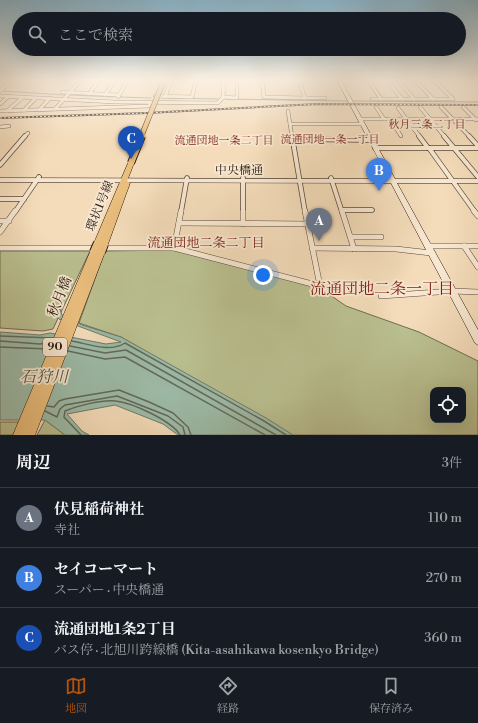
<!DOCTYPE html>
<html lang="ja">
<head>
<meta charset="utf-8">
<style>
	:root { --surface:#171b24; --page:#242831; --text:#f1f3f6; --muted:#9ea1a6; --line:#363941; --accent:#b45309 }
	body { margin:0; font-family:"Libre Bodoni","Noto Serif JP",serif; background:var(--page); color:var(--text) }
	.controls { position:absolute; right:12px; bottom:12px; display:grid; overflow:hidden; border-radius:8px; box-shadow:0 4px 16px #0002 }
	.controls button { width:36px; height:36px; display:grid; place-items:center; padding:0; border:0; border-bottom:1px solid var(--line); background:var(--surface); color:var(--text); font:20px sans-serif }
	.you { position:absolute; left:263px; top:275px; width:14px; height:14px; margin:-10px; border:3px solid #fff; border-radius:50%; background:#1a73e8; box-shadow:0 0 0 6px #1a73e833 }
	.badge { display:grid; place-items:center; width:26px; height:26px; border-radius:50%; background:var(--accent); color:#fff; font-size:13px; font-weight:700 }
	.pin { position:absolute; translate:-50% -33px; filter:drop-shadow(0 1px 2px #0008) }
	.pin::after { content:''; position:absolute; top:21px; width:14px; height:12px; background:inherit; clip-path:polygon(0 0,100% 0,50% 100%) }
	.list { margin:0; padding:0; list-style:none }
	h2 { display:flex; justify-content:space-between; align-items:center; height:52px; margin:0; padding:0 16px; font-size:17px }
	h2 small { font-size:13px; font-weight:400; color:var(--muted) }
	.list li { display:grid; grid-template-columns:26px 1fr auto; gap:12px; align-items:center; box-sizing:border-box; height:60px; padding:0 16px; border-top:1px solid var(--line) }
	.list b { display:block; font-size:15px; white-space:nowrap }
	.list p { margin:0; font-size:13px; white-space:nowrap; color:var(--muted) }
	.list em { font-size:13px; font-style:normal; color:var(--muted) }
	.icon { flex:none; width:22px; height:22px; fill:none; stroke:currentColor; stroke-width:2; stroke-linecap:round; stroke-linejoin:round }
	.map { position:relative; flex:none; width:478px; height:435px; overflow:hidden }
	.search { position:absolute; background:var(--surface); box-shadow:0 4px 16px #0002; left:12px; right:12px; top:12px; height:44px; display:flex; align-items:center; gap:10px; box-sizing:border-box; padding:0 14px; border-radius:22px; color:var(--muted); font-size:15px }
	.sheet { height:232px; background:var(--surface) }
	nav { display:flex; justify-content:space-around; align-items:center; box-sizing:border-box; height:56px; border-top:1px solid var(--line); background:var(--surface); font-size:11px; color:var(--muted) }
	nav a { display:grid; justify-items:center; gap:2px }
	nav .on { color:var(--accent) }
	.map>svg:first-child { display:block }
	.green { fill:#bac091; stroke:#716c50; fill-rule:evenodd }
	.water { fill:#9dbca9; stroke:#6e7b6b }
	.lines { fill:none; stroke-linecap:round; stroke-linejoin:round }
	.shore { stroke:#626a5c; stroke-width:1.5 }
	.stream { stroke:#6e7b6b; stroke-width:1 }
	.street-far2-casing { stroke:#5b4a39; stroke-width:4 }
	.street-far1-casing { stroke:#5b4a39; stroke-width:5.5 }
	.street-casing { stroke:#5b4a39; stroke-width:6 }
	.secondary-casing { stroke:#28190e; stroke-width:1 }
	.primary-casing { stroke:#28190e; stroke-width:1 }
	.street-far2 { stroke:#f8e8d2; stroke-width:3 }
	.street-far1 { stroke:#f8e8d2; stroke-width:4 }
	.street { stroke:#f8e8d2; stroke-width:5 }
	.secondary { fill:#f8e8d2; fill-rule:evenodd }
	.primary { fill:#eabe7d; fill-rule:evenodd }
	.rail-casing { stroke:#28190e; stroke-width:2 }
	.rail { stroke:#f8e8d2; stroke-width:1; stroke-dasharray:2; stroke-linecap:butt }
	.primary-bridge-far2-casing { stroke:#28190e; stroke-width:5.5; stroke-linecap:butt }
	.primary-bridge-far1-casing { stroke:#28190e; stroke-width:8; stroke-linecap:butt }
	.primary-bridge-casing { stroke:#28190e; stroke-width:10; stroke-linecap:butt }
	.primary-bridge-far2 { stroke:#eabe7d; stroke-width:4.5 }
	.primary-bridge-far1 { stroke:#eabe7d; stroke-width:6 }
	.primary-bridge { stroke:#eabe7d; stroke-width:8 }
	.labels { text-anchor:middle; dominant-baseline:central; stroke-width:3.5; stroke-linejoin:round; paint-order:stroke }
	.far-neighbourhood-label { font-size:11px; fill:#7a1f14; stroke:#f8e8d2 }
	.shield { fill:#f8e8d2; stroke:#665749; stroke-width:1 }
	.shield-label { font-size:11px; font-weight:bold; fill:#28190e }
	.street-label { font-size:12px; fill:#28190e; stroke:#f8e8d2 }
	.neighbourhood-label { font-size:13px; fill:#7a1f14; stroke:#f8e8d2 }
	.near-street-label { font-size:14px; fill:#28190e; stroke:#f8e8d2 }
	.near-neighbourhood-label { font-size:16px; fill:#7a1f14; stroke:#f8e8d2 }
	.near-water-label { font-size:16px; font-style:italic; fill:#515244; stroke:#f8e8d2 }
</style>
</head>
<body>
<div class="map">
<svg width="478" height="435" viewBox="0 0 478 435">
	<rect width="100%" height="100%" fill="#f4dcba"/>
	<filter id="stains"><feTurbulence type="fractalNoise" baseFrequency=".005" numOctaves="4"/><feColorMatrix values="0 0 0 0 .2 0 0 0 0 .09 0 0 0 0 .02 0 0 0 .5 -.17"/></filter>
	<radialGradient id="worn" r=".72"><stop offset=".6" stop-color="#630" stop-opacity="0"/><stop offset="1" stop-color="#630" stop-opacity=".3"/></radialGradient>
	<g class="green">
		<path d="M175 250 320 288 346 306 419 332 478 361V435H289L121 337 79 323 105 251ZM433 390H463V420H433Z"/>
		<path d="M0 251H90L53 329 43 331 0 328Z"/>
		<path d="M45 420 65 435H37Z"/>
		<path d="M0 422H19L13 435H0Z"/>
	</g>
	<path class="water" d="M60 309 62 315 82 325 121 337 266 418 293 435H178L163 424 115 405 67 414 82 431 89 435H65L45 420H0V332L40 335 50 333 106 344 121 342 59 319 55 312Z"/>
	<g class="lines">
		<g class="shore">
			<path d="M0 336 53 338"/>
			<path d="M0 341 40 344 51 342"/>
			<path d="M72 341C89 344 110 353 125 343L264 421 286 435"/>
			<path d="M70 346 105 353 126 350 276 435"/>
			<path d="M0 347 48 349"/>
			<path d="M68 351 105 359 125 357 265 435"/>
			<path d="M47 406 54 407 59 401 65 399 119 390 149 402 173 413 188 427 191 435"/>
			<path d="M45 411 57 417 60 409 65 405 117 396 168 416 183 427 185 435"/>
			<path d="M81 435 64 417 65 411C77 406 103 399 116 401 133 403 172 421 180 435"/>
		</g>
		<g class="stream">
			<path d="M3 91 65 95"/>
			<path d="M70 95 114 97"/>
			<path d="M120 97 151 98"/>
			<path d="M168 98 218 99"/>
			<path d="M225 99 347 101"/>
			<path d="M354 101 478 102"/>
		</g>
		<defs>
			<g id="street-far2">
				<path d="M262 80 264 97 305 98"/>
				<path d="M299 80 305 98H325"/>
				<path d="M368 80 381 99"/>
				<path d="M387 80 402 99"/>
				<path d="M398 80 414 99"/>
				<path d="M415 80 433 99"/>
				<path d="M434 80 453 99"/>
				<path d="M0 91 13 80"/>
				<path d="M62 92 119 95"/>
				<path d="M89 94 99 80"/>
				<path d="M105 95 115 80"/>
				<path d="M0 96 115 102 218 103 223 97 224 80"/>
				<path d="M155 96 192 97 196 80"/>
				<path d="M118 97 128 80"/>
				<path d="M165 97 171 80"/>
				<path d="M223 97 237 98V80"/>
				<path d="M372 99H453"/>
				<path d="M0 104 9 96"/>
				<path d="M376 107 384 119"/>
				<path d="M420 107 445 137"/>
				<path d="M441 107 470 137"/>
				<path d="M463 107 476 120"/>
				<path d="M398 108 420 137"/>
				<path d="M55 109 81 80"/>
				<path d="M24 110 36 98"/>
				<path d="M39 110 50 98"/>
				<path d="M0 111 149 106 151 103"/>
				<path d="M7 111 23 97"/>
				<path d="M288 111 292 137"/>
				<path d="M360 119H478"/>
				<path d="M390 119 401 136"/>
				<path d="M290 124H363"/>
				<path d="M0 127 9 126"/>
				<path d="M24 137 28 133"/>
			</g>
			<g id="street-far1">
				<path d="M292 136 305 212"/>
				<path d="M419 136 428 148"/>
				<path d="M444 136 478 177"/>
				<path d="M469 136 478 146"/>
				<path d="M292 139 371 140"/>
				<path d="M375 148H478"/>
				<path d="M429 148 475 212"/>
				<path d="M0 165 25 136"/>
				<path d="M243 178V212"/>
				<path d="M331 178 342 212"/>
				<path d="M0 199H24"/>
				<path d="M342 210H372"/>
				<path d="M15 212 39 177"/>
				<path d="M181 212 187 178"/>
			</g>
			<g id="street">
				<path d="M243 211V224"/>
				<path d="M342 211 354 249"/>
				<path d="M474 211 478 216"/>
				<path d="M0 221H9"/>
				<path d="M179 223 308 224"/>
				<path d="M0 232 15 211"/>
				<path d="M351 237H381"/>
				<path d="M427 246H478"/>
				<path d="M464 246 478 267"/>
				<path d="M0 248H174L320 286 305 211"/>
				<path d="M174 248 181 211"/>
				<path d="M312 248 396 249 431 253"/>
				<path d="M381 296 452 291 478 292"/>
			</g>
			<path id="secondary" d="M337 80H341L395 179H478V183H397L478 330V345L475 343 391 183 0 182V178L389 179Z"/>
			<g id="primary">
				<path d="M131 161 134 163 127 181 130 183 108 244 107 246 104 247 101 245 98 246 95 245 94 243 128 163Z"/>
				<path d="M94 249 98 251 101 249 104 250 105 252 35 435H13L90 252 91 250Z"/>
			</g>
		</defs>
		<use href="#street-far2" class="street-far2-casing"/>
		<use href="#street-far1" class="street-far1-casing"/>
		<use href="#street" class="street-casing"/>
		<use href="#secondary" class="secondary-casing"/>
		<use href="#primary" class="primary-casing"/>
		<use href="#street-far2" class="street-far2"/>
		<use href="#street-far1" class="street-far1"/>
		<use href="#street" class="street"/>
		<use href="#secondary" class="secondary"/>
		<use href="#primary" class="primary"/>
		<defs>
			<path id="rail" d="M0 118 147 113 317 104 478 105"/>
		</defs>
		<use href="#rail" class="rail-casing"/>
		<use href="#rail" class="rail"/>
		<defs>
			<path id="primary-bridge-far2" d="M141 137 164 80"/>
			<path id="primary-bridge-far1" d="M131 163 142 136"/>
			<g id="primary-bridge">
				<path d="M94 252 98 243"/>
				<path d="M101 252 104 244"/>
			</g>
		</defs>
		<use href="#primary-bridge-far2" class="primary-bridge-far2-casing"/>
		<use href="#primary-bridge-far1" class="primary-bridge-far1-casing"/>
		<use href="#primary-bridge" class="primary-bridge-casing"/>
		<use href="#primary-bridge-far2" class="primary-bridge-far2"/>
		<use href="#primary-bridge-far1" class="primary-bridge-far1"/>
		<use href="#primary-bridge" class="primary-bridge"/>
	</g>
	<linearGradient id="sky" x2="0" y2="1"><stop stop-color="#8ab7cf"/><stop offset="0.57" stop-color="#faefe0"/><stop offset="1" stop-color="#faefe0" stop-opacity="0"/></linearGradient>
	<rect width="478" height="141" fill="url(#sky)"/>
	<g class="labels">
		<g class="far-neighbourhood-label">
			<text x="427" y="125">秋月三条二丁目</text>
			<text x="330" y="140">流通団地一条一丁目</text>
			<text x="224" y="141">流通団地一条二丁目</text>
		</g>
		<rect class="shield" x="43" y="338" width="24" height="18" rx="3"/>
		<g class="shield-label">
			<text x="55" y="347">90</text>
		</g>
		<g class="street-label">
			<text x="239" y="170">中央橋通</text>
			<text transform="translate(100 206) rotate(-68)">環状1号線</text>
		</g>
		<g class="neighbourhood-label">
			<text x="206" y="243">流通団地二条二丁目</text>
		</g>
		<g class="near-street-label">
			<text transform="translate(60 297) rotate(-68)">秋月橋</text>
		</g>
		<g class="near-neighbourhood-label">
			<text x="382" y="289">流通団地二条一丁目</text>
		</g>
		<g class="near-water-label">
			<text x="44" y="377">石狩川</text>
		</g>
	</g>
	<rect width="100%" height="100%" filter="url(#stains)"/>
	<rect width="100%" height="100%" fill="url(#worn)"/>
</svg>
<div class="controls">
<button><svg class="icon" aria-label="locate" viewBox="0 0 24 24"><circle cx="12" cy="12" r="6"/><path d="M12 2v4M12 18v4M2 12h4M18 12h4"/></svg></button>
</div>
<div class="you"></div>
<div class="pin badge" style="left:319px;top:241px;background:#6b7280">A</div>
<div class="pin badge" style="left:379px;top:191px;background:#3f7fe0">B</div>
<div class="pin badge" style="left:131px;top:159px;background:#1a4fb4">C</div>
<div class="search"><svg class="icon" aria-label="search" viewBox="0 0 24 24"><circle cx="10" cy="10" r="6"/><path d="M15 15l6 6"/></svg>ここで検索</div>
</div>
<section class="sheet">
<h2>周辺<small>3件</small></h2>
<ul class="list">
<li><span class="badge" style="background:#6b7280">A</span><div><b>伏見稲荷神社</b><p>寺社</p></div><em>110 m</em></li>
<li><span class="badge" style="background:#3f7fe0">B</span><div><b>セイコーマート</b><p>スーパー · 中央橋通</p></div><em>270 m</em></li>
<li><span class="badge" style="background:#1a4fb4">C</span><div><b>流通団地1条2丁目</b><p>バス停 · 北旭川跨線橋 (Kita-asahikawa kosenkyo Bridge)</p></div><em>360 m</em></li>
</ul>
</section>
<nav>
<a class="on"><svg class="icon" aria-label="map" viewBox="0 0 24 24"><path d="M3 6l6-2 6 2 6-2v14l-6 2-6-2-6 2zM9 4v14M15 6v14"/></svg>地図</a>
<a><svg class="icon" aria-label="directions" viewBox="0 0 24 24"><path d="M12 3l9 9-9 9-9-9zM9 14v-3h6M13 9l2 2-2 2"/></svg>経路</a>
<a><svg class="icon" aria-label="saved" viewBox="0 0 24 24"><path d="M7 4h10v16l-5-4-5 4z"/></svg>保存済み</a>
</nav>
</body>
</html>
